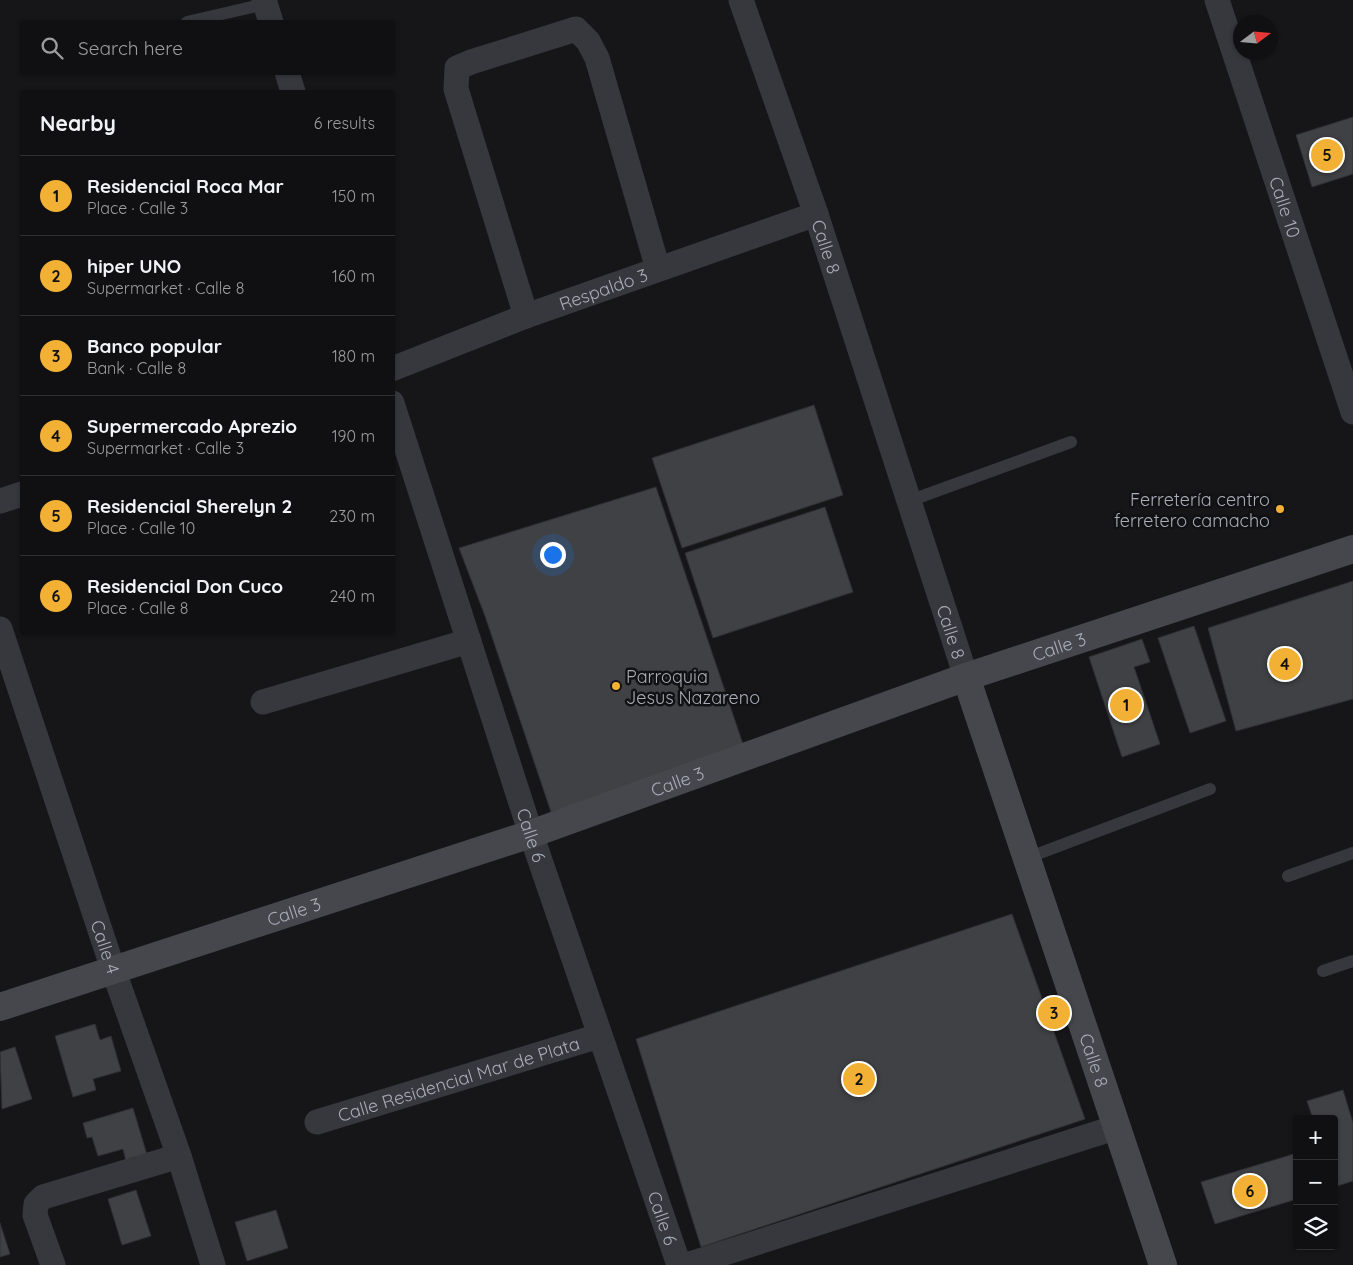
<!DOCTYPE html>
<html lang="en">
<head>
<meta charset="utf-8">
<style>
	:root { --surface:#101012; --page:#1e1e20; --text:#f1f3f6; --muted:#9c9d9f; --line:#303032; --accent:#f2b134 }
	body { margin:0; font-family:Quicksand,sans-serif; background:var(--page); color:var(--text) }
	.controls { position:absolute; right:15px; bottom:15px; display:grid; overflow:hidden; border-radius:5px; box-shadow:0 1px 4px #0004 }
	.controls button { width:45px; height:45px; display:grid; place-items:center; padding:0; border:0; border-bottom:1px solid var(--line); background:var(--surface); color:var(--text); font:25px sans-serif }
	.compass { position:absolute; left:1233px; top:15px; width:45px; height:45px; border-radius:50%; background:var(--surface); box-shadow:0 1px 4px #0004; rotate:74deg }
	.you { position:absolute; left:552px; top:554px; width:18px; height:18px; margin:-12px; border:4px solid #fff; border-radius:50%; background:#1a73e8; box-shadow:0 0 0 8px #1a73e833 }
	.badge { display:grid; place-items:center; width:32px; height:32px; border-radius:50%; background:var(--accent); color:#111; font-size:16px; font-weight:700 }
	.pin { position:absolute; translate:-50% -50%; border:2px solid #fff; box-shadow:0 1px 5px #0006 }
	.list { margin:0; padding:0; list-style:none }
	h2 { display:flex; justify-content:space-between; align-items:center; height:65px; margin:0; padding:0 20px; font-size:21px }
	h2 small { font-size:16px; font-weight:400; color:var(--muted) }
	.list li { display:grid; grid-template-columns:32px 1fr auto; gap:15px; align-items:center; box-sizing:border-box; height:80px; padding:0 20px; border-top:1px solid var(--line) }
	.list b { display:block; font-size:19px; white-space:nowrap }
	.list p { margin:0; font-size:16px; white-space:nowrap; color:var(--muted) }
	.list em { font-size:16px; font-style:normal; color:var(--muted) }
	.icon { flex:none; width:28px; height:28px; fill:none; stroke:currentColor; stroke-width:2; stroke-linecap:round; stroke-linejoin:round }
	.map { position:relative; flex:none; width:1353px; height:1265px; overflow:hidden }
	.search { position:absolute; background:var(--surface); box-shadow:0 1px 4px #0004; left:20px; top:20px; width:375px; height:55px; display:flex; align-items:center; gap:12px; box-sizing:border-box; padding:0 18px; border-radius:5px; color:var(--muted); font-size:19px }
	.panel { position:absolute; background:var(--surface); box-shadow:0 1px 4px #0004; left:20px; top:90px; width:375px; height:545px; border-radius:5px }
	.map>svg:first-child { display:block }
	.building { fill:#404145; stroke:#303034 }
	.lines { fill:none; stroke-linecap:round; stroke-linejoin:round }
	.lane { stroke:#37383d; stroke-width:12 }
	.street { stroke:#37383d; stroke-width:25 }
	.secondary { stroke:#45474d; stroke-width:28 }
	.poi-dot { fill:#f2b134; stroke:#111113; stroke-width:2 }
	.labels { text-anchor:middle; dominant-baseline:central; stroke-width:5; stroke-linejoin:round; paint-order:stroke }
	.street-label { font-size:18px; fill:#a8adb8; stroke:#111113 }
	.poi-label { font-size:18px; fill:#a8adb8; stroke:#111113; text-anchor:end }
</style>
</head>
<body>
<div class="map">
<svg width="1353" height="1265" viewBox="0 0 1353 1265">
	<rect width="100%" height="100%" fill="#161618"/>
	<g class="building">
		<path d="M1353 117V174L1312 187 1296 135Z"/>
		<path d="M814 405 843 495 682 548 652 458Z"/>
		<path d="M656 487 747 756 551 812 485 616 459 548Z"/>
		<path d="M825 507 853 592 713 638 685 553Z"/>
		<path d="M1353 581V699L1236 731 1208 628Z"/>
		<path d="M1194 626 1226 721 1190 733 1158 638Z"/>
		<path d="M1142 639 1150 662 1134 667 1160 744 1122 757 1089 657Z"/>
		<path d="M1012 914 1085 1119 701 1247 636 1039Z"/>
		<path d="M95 1024 100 1040 111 1036 121 1071 93 1079 96 1090 73 1097 55 1036Z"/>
		<path d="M15 1047 32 1099 2 1109 0 1052Z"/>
		<path d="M1343 1090 1353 1123V1181L1334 1187V1119H1313L1307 1101Z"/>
		<path d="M133 1108 147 1155 126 1161 123 1149 98 1156 92 1137 87 1138 83 1123Z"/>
		<path d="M1297 1153V1199L1215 1224 1201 1182Z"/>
		<path d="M136 1190 151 1236 122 1245 108 1199Z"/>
		<path d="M276 1210 288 1248 247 1261 235 1222Z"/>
		<path d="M0 1223 10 1254 0 1257Z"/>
	</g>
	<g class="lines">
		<g class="lane">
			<path d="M187 22 265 4"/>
			<path d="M909 501 1071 442"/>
			<path d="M1027 858 1210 789"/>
			<path d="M1288 876 1353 853"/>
			<path d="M1323 971 1353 961"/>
		</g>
		<g class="street">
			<path d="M264 0 271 22"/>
			<path id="s1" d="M741 0 816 214 966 677"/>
			<path id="s2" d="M1217 0 1353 412"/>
			<path d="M287 72 293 92"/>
			<path d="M526 316 456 89 457 68 471 62 576 29 588 41 597 58 658 269"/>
			<path id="s3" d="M392 369 526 316 816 214"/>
			<path id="s4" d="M392 403 531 834 679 1265"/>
			<path d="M0 501 22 494"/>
			<path id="s5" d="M0 629 113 969 179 1156 213 1265"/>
			<path d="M263 702 469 641"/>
			<path id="s6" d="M317 1122 599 1036"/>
			<path d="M53 1265 35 1215 36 1204 43 1197 179 1156"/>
			<path d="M687 1265 1117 1127"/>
		</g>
		<g class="secondary">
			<path id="s7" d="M966 677 1163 1265"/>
			<path id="s8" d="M0 1007 531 834 966 677 1353 549"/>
		</g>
	</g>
	<g class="poi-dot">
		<circle cx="1280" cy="509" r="5"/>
		<circle cx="616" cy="686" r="5"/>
	</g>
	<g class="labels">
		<g class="street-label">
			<text stroke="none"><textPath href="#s2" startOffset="218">Calle 10</textPath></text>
			<text stroke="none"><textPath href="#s1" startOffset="261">Calle 8</textPath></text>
			<text stroke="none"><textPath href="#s3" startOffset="226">Respaldo 3</textPath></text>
			<text stroke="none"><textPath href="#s1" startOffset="666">Calle 8</textPath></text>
			<text stroke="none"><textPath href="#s8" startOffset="1119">Calle 3</textPath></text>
			<text stroke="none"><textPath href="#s8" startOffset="714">Calle 3</textPath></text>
			<text stroke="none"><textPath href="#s4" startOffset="454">Calle 6</textPath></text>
			<text stroke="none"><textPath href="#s8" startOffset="309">Calle 3</textPath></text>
			<text stroke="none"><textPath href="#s5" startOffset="335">Calle 4</textPath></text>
			<text stroke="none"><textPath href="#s7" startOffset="404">Calle 8</textPath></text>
			<text stroke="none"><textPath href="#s6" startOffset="148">Calle Residencial Mar de Plata</textPath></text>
			<text stroke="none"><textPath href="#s4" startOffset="859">Calle 6</textPath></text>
		</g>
		<g class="poi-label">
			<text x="1270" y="499">Ferretería centro<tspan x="1270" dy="21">ferretero camacho</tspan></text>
			<text x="626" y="676" text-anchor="start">Parroquia<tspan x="626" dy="21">Jesus Nazareno</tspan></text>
		</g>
	</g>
</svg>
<div class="controls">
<button>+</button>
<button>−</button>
<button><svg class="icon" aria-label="layers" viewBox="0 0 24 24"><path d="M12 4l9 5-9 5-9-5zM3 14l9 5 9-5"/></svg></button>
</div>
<svg class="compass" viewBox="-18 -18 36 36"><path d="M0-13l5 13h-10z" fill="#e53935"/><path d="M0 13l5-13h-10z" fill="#9c9d9f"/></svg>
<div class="you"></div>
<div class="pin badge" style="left:1126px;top:705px">1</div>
<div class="pin badge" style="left:859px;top:1079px">2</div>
<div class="pin badge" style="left:1054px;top:1013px">3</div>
<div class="pin badge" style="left:1285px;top:664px">4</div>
<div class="pin badge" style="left:1327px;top:155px">5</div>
<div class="pin badge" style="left:1250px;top:1191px">6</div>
<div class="search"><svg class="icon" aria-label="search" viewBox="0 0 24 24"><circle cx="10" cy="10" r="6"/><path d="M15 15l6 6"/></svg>Search here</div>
<section class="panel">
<h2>Nearby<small>6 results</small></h2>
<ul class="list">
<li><span class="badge">1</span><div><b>Residencial Roca Mar</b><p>Place · Calle 3</p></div><em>150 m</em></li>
<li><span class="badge">2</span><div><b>hiper UNO</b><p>Supermarket · Calle 8</p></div><em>160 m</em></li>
<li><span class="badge">3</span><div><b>Banco popular</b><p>Bank · Calle 8</p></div><em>180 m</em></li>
<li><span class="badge">4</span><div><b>Supermercado Aprezio</b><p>Supermarket · Calle 3</p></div><em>190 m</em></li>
<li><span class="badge">5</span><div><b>Residencial Sherelyn 2</b><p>Place · Calle 10</p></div><em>230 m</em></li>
<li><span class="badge">6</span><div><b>Residencial Don Cuco</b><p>Place · Calle 8</p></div><em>240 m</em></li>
</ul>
</section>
</div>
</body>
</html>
